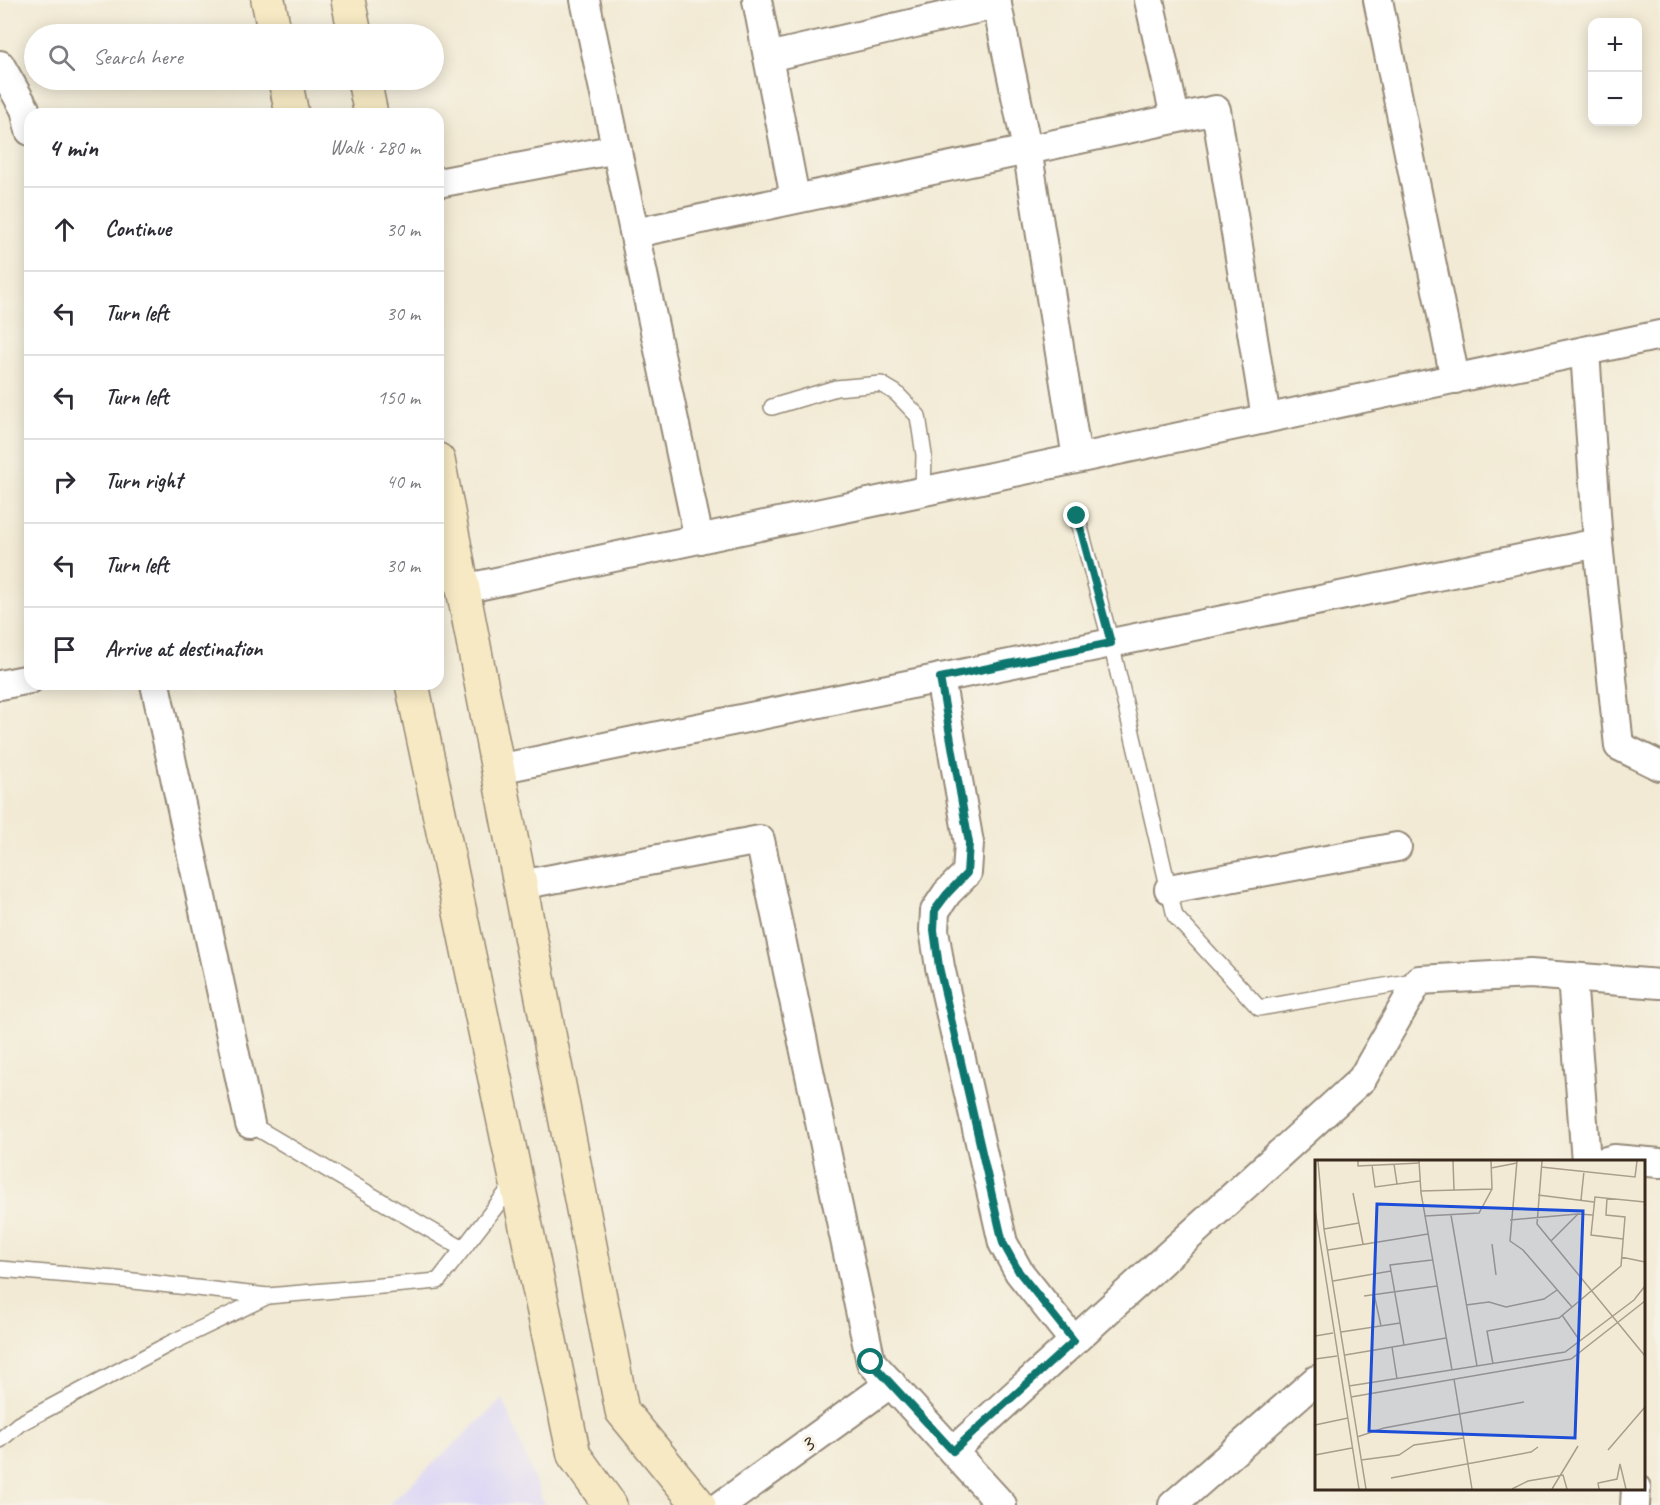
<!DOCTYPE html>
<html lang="en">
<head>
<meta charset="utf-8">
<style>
	:root { --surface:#fff; --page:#f7f7f7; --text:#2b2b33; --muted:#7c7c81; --line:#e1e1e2 }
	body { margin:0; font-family:Caveat,sans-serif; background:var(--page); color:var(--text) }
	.controls { position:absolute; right:18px; top:18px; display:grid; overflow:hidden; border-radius:12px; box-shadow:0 3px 15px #0003 }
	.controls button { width:54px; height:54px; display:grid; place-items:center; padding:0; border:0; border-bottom:2px solid var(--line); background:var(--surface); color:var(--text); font:30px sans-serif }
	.stop { position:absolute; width:18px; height:18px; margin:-14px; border:4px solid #0f766e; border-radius:50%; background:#fff }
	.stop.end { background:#0f766e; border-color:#fff; box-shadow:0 2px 6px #0008 }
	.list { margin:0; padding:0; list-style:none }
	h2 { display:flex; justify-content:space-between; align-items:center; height:78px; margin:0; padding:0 24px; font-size:26px }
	h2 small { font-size:20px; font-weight:400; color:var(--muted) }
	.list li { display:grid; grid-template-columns:39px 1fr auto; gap:18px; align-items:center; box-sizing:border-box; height:84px; padding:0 24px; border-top:2px solid var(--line) }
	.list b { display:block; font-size:22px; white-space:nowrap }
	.list em { font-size:20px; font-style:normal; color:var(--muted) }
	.icon { flex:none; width:33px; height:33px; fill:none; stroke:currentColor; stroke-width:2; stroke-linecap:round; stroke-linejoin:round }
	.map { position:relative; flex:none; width:1660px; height:1505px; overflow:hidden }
	.search { position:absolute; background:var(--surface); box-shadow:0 3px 15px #0003; left:24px; top:24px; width:420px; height:66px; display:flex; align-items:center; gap:15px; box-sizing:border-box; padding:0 21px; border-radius:33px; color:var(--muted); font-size:22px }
	.panel { position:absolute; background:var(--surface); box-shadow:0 3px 15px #0003; left:24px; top:108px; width:420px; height:582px; border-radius:18px }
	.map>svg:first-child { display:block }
	.built { fill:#dcd6f6 }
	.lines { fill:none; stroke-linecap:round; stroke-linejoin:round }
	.lane-casing { stroke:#968a79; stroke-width:18 }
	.street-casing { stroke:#968a79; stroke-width:32 }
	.secondary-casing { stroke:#968a79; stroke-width:36 }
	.lane { stroke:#fff; stroke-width:15 }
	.street { stroke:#fff; stroke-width:28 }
	.secondary { stroke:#f6e9c3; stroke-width:33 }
	.route { stroke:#0f766e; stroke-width:8 }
	.labels { text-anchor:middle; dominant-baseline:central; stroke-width:6; stroke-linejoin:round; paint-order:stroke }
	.street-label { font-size:24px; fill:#3b2a1e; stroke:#f7f3e8 }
	.inset-road { fill:none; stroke:#a99d8b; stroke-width:1.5 }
	.view { fill:#1d4ed8; fill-opacity:0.15; stroke:#1d4ed8; stroke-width:3 }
	.inset-edge { fill:none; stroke:#3b2a1e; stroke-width:3 }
</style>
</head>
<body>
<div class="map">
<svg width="1660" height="1505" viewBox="0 0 1660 1505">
	<rect width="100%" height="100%" fill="#f7f3e8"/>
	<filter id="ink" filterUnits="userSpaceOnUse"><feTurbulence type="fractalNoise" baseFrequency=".0167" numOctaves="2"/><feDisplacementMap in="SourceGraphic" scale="12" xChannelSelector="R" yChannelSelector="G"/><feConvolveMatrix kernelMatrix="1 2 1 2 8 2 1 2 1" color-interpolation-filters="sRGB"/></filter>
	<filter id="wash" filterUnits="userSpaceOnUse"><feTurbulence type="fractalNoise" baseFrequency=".008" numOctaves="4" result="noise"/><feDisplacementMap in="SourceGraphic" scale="24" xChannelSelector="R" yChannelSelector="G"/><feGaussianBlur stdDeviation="1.35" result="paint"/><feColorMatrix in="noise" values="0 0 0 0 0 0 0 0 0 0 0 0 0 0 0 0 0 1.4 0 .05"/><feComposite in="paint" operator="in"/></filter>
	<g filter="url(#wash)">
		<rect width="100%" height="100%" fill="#f2ead4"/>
		<path class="built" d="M503 1399 544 1505H388Z"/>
	</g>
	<g filter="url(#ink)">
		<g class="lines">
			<defs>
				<g id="lane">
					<path d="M772 407 836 388 881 384 896 393 918 416 924 455 923 491"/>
					<path d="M1077 516 1111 643 1175 916 1259 1008 1419 980"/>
					<path d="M250 1124 463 1249"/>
					<path d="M0 1269 116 1279 268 1296 438 1281 514 1183"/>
					<path d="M0 1440 19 1424 169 1344 268 1296"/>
				</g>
				<g id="street">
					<path d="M585 0 699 539"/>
					<path d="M757 0 795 198"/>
					<path d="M996 0 1027 149 1077 458"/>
					<path d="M1149 0 1175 117"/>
					<path d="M1378 0 1455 379"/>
					<path d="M768 57 997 4"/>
					<path d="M0 65 25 109 30 131"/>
					<path d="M438 183 617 149"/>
					<path d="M635 233 1216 110 1266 418"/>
					<path d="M1585 351 1598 543 1619 746 1660 766"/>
					<path d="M463 589 1660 335"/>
					<path d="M940 678 969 843 967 873 947 893 935 911 934 930 940 967 1003 1243 1019 1272 1074 1341"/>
					<path d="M155 684 250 1124"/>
					<path d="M0 685 30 679"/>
					<path d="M498 769 1598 543"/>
					<path d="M520 885 760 840 871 1362 1002 1505"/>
					<path d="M1169 889 1397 847"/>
					<path d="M1572 977 1586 1162"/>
					<path d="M1603 1162 1614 1159 1660 1163"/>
					<path d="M953 1451 1362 1079 1419 980 1530 974 1660 984"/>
					<path d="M722 1505 891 1383"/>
					<path d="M1173 1505 1316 1380"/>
					<path d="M1635 1505 1636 1488"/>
				</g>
				<g id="secondary">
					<path d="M268 0 275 34"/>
					<path d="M348 0 355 34"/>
					<path d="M285 80 292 114"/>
					<path d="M364 80 371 114"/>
					<path d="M438 460 622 1411 699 1505"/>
					<path d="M412 684 574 1455 610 1505"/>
				</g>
			</defs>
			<use href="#lane" class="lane-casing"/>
			<use href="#street" class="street-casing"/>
			<use href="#secondary" class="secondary-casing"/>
			<use href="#lane" class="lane"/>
			<use href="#street" class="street"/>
			<use href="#secondary" class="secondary"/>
		</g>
	</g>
	<g class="lines" filter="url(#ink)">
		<path class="route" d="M871 1362 953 1451 1074 1341 1019 1272 1003 1243 939 967 934 930 935 910 947 894 967 873 969 843 940 678 1111 643 1077 516"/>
	</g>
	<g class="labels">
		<g class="street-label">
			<text transform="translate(807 1444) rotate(-36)">3</text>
		</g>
	</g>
	<g transform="translate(1315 1160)">
		<rect width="330" height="330" fill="#f2ead4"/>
		<path class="inset-road" d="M3 1 9 69 51 329M43 1V6L105 3M104 1 106 33 137 210M138 1 139 30M202 1 195 81 208 90 257 147M227 1 222 64 330 196M79 4 82 24M57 5 60 27 105 21M226 7 320 17 322 1M176 8 202 3M106 31 177 29M38 33 48 84M223 35 279 42M266 40 269 11M0 49 44 329M136 55 162 206M110 56 164 53 177 29 176 1M195 60 263 54M9 69 44 63M308 79 276 75 280 37 330 42M236 81 263 54 278 55M177 84 181 115M13 90 113 74M306 97 330 102M18 121 76 111M59 134 66 166M49 136 122 126M151 145 174 142 191 147 229 139 242 130M247 155 265 181M26 172 85 163M0 176 18 173M89 185 75 105 117 100M77 187 82 219M30 195 131 178M0 199 22 196M178 204 172 171 244 158 306 106 310 57 291 55 292 38M139 219 157 329M34 226 250 192 319 140 330 126M36 237 256 199 330 141M0 265 33 258M42 277 69 268 209 242M293 290 330 247M0 295 37 288M46 300 84 295 99 285 148 278M76 318 216 292 223 287M197 329 213 321 248 315 252 329M237 329 263 286M284 329 283 323 302 319 305 304 311 329"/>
		<path class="view" d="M62 44 268 51 260 278 54 271Z"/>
		<rect width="330" height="330" class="inset-edge"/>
	</g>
</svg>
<div class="controls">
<button>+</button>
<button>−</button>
</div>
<div class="stop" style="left:871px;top:1362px"></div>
<div class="stop end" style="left:1077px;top:516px"></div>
<div class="search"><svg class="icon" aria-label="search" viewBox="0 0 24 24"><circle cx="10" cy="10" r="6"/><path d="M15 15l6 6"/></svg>Search here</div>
<section class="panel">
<h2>4 min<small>Walk · 280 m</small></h2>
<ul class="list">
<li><svg class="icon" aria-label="ahead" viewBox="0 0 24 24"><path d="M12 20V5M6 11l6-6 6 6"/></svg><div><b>Continue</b></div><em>30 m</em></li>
<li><svg class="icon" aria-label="left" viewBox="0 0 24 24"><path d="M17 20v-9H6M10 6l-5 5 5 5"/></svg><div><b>Turn left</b></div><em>30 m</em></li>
<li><svg class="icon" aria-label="left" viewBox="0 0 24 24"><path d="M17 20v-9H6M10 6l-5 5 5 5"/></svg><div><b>Turn left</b></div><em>150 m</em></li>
<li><svg class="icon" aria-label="right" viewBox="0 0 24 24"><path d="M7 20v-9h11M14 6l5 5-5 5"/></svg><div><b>Turn right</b></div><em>40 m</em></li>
<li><svg class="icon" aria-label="left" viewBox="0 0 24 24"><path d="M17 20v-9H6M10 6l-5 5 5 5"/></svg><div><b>Turn left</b></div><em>30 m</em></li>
<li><svg class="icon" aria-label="arrive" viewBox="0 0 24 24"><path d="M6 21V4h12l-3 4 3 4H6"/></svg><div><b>Arrive at destination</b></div></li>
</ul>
</section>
</div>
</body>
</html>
